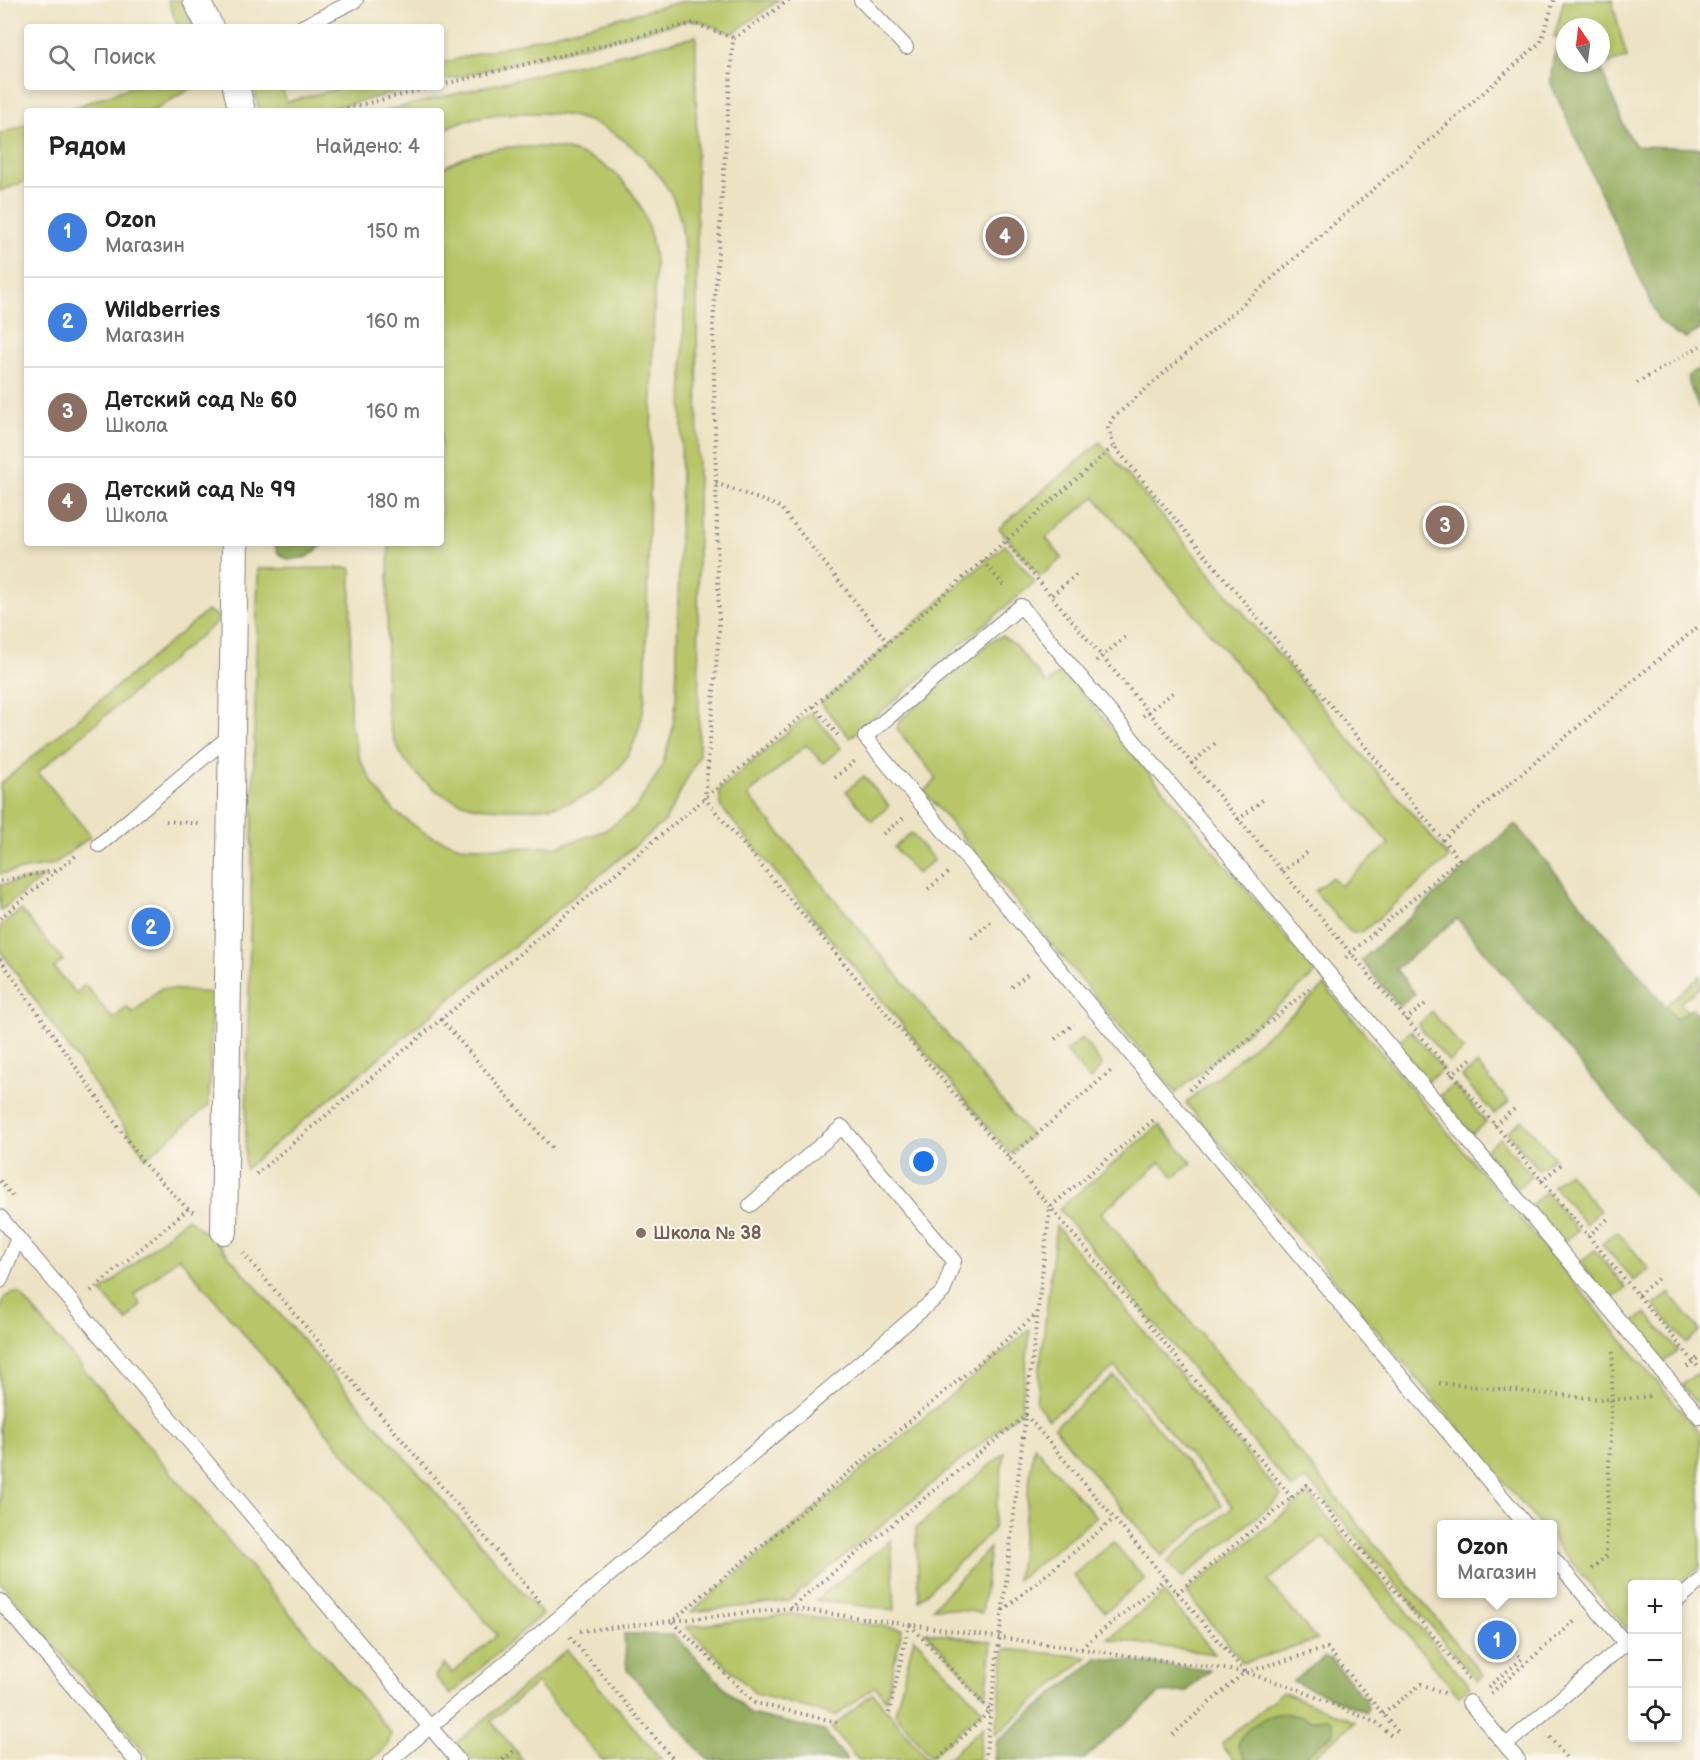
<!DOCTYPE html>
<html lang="ru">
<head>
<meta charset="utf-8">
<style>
	:root { --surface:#fff; --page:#f6f6f6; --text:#222; --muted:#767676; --line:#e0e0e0; --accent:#111827 }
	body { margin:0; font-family:"Balsamiq Sans",sans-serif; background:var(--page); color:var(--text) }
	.controls { position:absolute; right:18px; bottom:18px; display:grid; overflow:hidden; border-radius:6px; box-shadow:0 3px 9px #0003 }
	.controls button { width:54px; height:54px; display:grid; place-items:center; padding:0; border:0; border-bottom:2px solid var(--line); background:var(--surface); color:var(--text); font:30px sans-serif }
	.compass { position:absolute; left:1556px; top:18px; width:54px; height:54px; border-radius:50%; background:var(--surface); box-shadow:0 3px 9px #0003; rotate:346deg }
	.you { position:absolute; left:924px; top:1162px; width:21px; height:21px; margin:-15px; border:4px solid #fff; border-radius:50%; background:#1a73e8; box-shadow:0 0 0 9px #1a73e833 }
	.badge { display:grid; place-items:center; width:39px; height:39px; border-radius:50%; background:var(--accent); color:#fff; font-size:20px; font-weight:700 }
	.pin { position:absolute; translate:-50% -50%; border:3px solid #fff; box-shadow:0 2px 6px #0006 }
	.popup { position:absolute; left:1437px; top:1520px; width:120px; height:78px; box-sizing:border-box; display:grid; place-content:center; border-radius:6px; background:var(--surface); filter:drop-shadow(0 2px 4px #0005); font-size:20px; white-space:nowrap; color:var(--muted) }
	.popup b { font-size:22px; color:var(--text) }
	.popup::after { content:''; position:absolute; left:50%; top:100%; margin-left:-12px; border:12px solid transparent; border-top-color:var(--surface) }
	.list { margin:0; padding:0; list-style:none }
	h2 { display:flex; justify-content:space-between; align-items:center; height:78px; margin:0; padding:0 24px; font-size:26px }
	h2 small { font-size:20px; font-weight:400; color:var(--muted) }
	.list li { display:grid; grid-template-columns:39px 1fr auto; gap:18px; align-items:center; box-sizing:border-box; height:90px; padding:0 24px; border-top:2px solid var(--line) }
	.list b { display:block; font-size:22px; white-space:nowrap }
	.list p { margin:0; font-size:20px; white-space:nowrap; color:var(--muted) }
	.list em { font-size:20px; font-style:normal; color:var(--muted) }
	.icon { flex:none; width:33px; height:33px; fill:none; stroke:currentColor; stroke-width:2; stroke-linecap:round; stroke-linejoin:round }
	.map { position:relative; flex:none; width:1700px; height:1760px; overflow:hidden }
	.search { position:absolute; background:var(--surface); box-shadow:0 3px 9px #0003; left:24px; top:24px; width:420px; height:66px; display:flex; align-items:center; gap:15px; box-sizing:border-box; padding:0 21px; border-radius:6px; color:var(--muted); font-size:22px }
	.panel { position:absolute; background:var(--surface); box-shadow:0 3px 9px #0003; left:24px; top:108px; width:420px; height:438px; border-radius:6px }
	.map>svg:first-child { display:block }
	.green { fill:#b8c669; stroke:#6d7452; stroke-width:1.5 }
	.forest { fill:#92ab5d; stroke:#5a664c; stroke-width:1.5 }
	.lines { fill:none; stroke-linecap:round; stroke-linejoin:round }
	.service-casing { stroke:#888280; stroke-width:16 }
	.minor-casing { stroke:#888280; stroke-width:28 }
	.path { stroke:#888280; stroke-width:4; stroke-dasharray:1.5 4.5; stroke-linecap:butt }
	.service { stroke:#fff; stroke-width:14 }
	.minor { stroke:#fff; stroke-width:26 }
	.education-dot { fill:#8d6e63; stroke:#fbf7ec; stroke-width:2 }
	.labels { text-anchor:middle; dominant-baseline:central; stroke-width:4.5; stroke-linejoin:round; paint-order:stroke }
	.education-label { font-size:18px; font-weight:bold; fill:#785e54; stroke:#fbf7ec; text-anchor:start }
</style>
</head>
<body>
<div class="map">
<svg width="1700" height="1760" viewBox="0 0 1700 1760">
	<rect width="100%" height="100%" fill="#fbf7ec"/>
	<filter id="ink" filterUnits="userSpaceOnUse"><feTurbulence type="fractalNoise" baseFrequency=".0167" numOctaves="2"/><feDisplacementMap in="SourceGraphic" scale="12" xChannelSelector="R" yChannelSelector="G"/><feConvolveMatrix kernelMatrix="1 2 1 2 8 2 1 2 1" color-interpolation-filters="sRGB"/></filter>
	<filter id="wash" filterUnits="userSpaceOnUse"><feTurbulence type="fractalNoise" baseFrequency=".008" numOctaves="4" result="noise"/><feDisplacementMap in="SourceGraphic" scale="24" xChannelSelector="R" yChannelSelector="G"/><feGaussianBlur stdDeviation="1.35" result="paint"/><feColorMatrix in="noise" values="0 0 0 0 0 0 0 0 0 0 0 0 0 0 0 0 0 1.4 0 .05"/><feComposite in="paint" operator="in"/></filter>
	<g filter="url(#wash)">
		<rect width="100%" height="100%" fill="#ede3c4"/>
		<g class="green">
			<path d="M168 0H184L193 27H178Z"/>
			<path d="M688 0H779L732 34 699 21 690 20 441 81V63Z"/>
			<path d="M1564 0H1614L1612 1 1627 58 1600 65 1601 27H1565V36L1562 39 1554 37Z"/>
			<path d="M696 36 699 756 665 821 245 1169 258 569 351 568 350 723 360 760 375 786 394 811 428 835 460 846 507 848 559 846 604 831 635 809 661 769 672 732 676 702 685 275C684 250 684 226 675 203 673 196 668 189 664 183 643 151 612 126 575 117 559 113 541 113 525 113 496 113 466 116 441 131V111H384Z"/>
			<path d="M131 87H193L153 111H64Z"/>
			<path d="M254 87H282L286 102 345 87H418L320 111H259Z"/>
			<path d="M27 124V181L0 191V134Z"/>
			<path d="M510 147C530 147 552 146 571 151 626 166 650 209 655 262L645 699C640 734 630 763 601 786 576 805 545 810 515 809 500 809 484 809 469 805 438 797 408 773 395 742 382 711 386 676 387 643 387 610 388 576 389 543H441V169C464 155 484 149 510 147Z"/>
			<path d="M1100 442 1449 858 1362 932 1353 933 1348 930 1315 891 1332 877 1340 886 1389 844 1095 497 1046 538 1062 558 1040 577 999 528Z"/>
			<path d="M1005 545 1035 582 850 738 821 703Z"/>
			<path d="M207 611 217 615V622L38 772 91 836 54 864 0 874V784Z"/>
			<path d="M1002 636 1014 644 1047 684 1063 670 1316 973 1176 1093 924 791 936 780 934 775 897 729 899 721 991 641Z"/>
			<path d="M811 712 841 748 823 763 806 745 748 795 1031 1136 1010 1154 721 807 719 790Z"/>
			<path d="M864 776 889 806 872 821 846 791Z"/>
			<path d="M911 833 934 860 917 874 894 847Z"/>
			<path d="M45 876 0 911V885Z"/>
			<path d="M21 910 63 960 54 968 76 993 85 985 113 1019 127 1007 133 1013 161 988 212 993 209 1105 146 1158 0 950V926Z"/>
			<path d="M1700 976V987L1680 1003 1687 1011 1676 1020 1665 1006Z"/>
			<path d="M1325 986 1700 1433V1567L1678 1586 1632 1584V1624L1627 1629 1553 1540 1552 1524H1539L1186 1103Z"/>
			<path d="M1432 1012 1464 1050 1449 1062 1418 1025Z"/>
			<path d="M1411 1031 1443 1069 1428 1081 1396 1043Z"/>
			<path d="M1082 1038 1102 1065 1090 1080 1066 1051Z"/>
			<path d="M1477 1064 1509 1102 1494 1114 1462 1077Z"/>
			<path d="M1454 1084 1486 1122 1472 1134 1440 1096Z"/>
			<path d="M1522 1120 1554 1157 1539 1170 1507 1132Z"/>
			<path d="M1159 1125 1192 1163 1174 1177 1161 1162 1101 1213 1483 1675 1477 1681 1310 1482 1304 1480 1292 1489 1059 1209Z"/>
			<path d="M1500 1138 1532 1176 1517 1188 1485 1150Z"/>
			<path d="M1568 1173 1600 1211 1585 1224 1553 1185Z"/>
			<path d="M1546 1192 1578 1231 1563 1242 1531 1205Z"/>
			<path d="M187 1218 215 1240 542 1614 450 1695 435 1676 444 1664 452 1673 497 1635 179 1257 134 1295 141 1305 127 1321 101 1292Z"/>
			<path d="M1056 1226 1282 1496 1182 1578 1167 1561 1233 1507 1115 1367 1049 1419 1036 1403Z"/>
			<path d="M1617 1231 1649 1269 1634 1281 1602 1244Z"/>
			<path d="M1594 1250 1626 1288 1611 1300 1580 1263Z"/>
			<path d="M13 1293 20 1294 391 1733 387 1747 371 1760H151L0 1582V1310L5 1297Z"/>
			<path d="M1669 1293 1700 1331 1686 1343 1654 1305Z"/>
			<path d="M1646 1313 1678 1350 1663 1363 1631 1324Z"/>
			<path d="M1030 1329 1021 1411 789 1601 691 1612Z"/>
			<path d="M1696 1374 1700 1378V1407L1682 1385Z"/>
			<path d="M1114 1376 1222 1505 1162 1556 1054 1427Z"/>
			<path d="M1034 1446 1096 1517 1017 1580Z"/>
			<path d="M1004 1453 993 1530 919 1600 916 1528Z"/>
			<path d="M1308 1494 1470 1687 1459 1696 1324 1536 1268 1581 1317 1640 1243 1663 1186 1592Z"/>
			<path d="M891 1540 895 1610 816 1600Z"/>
			<path d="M1113 1542 1145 1579 1105 1612 1073 1575Z"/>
			<path d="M990 1548 982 1613 933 1607Z"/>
			<path d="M1164 1593 1215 1654 1108 1639Z"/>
			<path d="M790 1614 902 1629 886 1700 875 1686 836 1716 756 1694 686 1627Z"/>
			<path d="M925 1632 992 1642 986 1696Z"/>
			<path d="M914 1638 983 1710 931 1757 895 1713Z"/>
			<path d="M1005 1649 1087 1657 995 1735Z"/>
			<path d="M567 1650 662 1760H602L537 1683 491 1721 523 1760H469L456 1743Z"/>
			<path d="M1282 1692 1355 1722 1310 1760H1234L1223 1747 1222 1743Z"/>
			<path d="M873 1693 928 1760H858L831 1728Z"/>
			<path d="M983 1727 978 1760H946Z"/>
		</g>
		<g class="forest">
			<path d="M1565 36V63H1599L1625 129 1636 146 1700 148V330L1686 338 1675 334 1659 320 1551 84C1551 68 1552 48 1565 36Z"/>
			<path d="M1700 368V409L1690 387 1688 377 1691 373Z"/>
			<path d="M274 543H325L308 557 289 560 278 553Z"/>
			<path d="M1515 824 1676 1019 1692 1008 1700 1018V1205L1457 919 1396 969 1415 994 1399 1007 1361 960Z"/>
			<path d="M624 1634 674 1635 750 1714 824 1731 847 1760H708L627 1670Z"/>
			<path d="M1324 1657 1331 1659 1365 1699 1368 1707 1366 1712 1293 1681Z"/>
			<path d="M1097 1658 1210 1670 1186 1692 1160 1693 1083 1760H994L997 1741Z"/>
			<path d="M1282 1713 1302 1717 1309 1720 1328 1719 1332 1722 1334 1732 1301 1760H1246L1238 1746C1241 1729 1267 1715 1282 1713Z"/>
		</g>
	</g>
	<g filter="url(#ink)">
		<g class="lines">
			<defs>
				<g id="service">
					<path d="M861 0 906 47"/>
					<path d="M302 27 356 0"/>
					<path d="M99 845 232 734"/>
					<path d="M0 1217 458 1760"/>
					<path d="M0 1281 18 1238"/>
					<path d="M1525 1524 865 737 1021 606 1700 1417"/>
					<path d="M1552 1557 1626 1644"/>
					<path d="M1678 1600 1700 1581"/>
					<path d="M0 1601 135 1760"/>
					<path d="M1469 1702 1518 1760"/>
					<path d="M1506 1745 1632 1638"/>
					<path d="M391 1760 943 1292 954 1261 842 1127 750 1205"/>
				</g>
				<g id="minor">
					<path d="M196 0 210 27"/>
					<path d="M236 87 242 111"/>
					<path d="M224 1231 235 543"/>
				</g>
			</defs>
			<use href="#service" class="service-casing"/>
			<use href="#minor" class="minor-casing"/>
			<g class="path">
				<path d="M789 0 733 39 713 325 719 631 705 799 1144 1318 1292 1498"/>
				<path d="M441 85 694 23 733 38"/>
				<path d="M335 111 433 87"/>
				<path d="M1637 383 1700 346"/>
				<path d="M1114 446 1108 428 1113 418 1541 42 1554 0"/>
				<path d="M716 483 780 507 888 643"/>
				<path d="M1006 542 1700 1369"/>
				<path d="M983 561 1005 587"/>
				<path d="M1052 595 1077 574"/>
				<path d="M1096 661 1128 635"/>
				<path d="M814 706 840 738"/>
				<path d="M1143 716 1175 691"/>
				<path d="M1191 764 1218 741"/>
				<path d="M835 778 855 761"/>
				<path d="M1238 820 1265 798"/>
				<path d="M166 821 200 824"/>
				<path d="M883 834 903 818"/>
				<path d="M1442 840 1700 625"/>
				<path d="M1282 872 1310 850"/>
				<path d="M0 881 58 870"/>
				<path d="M928 889 949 872"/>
				<path d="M0 918 78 854"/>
				<path d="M971 938 991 922"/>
				<path d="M0 959 144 1164 188 1209 194 1213"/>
				<path d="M1012 987 1030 972"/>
				<path d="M441 1019 552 1148"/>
				<path d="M1405 1020 1428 1002"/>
				<path d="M1055 1039 1074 1024"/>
				<path d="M1451 1075 1474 1056"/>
				<path d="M1189 1090 1310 988"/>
				<path d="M1494 1125 1517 1107"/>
				<path d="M1009 1158 1113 1069"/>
				<path d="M256 1174C544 933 833 694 1114 446L1459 859 1345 958"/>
				<path d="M0 1181 13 1197"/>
				<path d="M1541 1181 1564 1162"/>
				<path d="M1588 1236 1610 1217"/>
				<path d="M243 1253 540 1602"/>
				<path d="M91 1291 188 1209"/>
				<path d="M1638 1295 1660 1277"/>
				<path d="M1687 1367 1700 1356"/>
				<path d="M1439 1383 1611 1400 1652 1396"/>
				<path d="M1592 1569 1606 1556 1613 1352"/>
				<path d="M1177 1593 1307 1485 1469 1679"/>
				<path d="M790 1608 1245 1672 1297 1689 1377 1723 1393 1737"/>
				<path d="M1003 1610 1114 1519"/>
				<path d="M910 1625 990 1711 937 1760"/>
				<path d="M580 1631 790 1608 1026 1415 1245 1672 1170 1737"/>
				<path d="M570 1637 674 1760"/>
				<path d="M1081 1648 1165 1579"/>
				<path d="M1246 1672 1327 1648 1399 1733"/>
				<path d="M1488 1687 1522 1659 1514 1650"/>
				<path d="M1491 1693 1575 1621 1574 1620"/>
				<path d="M889 1713 909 1625"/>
				<path d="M1383 1714 1421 1684 1447 1694"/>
				<path d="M837 1722 755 1703 672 1621 1037 1314"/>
				<path d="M1550 1737 1568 1760"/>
				<path d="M503 1760 515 1750"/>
				<path d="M985 1760 1050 1207 1156 1118"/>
			</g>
			<use href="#service" class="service"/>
			<use href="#minor" class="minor"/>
		</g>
	</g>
	<circle class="education-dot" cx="641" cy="1233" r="6"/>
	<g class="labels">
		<g class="education-label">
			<text x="653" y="1233">Школа № 38</text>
		</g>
	</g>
</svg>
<div class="controls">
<button>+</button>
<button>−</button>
<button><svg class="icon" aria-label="locate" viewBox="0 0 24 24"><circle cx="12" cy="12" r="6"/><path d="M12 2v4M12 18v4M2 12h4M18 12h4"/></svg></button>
</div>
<svg class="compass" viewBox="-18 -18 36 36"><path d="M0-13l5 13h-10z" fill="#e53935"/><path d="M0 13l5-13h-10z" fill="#767676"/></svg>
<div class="you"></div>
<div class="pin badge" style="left:1497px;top:1640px;background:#3f7fe0">1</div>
<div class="popup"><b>Ozon</b>Магазин</div>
<div class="pin badge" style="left:151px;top:927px;background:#3f7fe0">2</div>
<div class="pin badge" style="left:1445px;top:525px;background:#8d6e63">3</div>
<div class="pin badge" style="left:1005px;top:236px;background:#8d6e63">4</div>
<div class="search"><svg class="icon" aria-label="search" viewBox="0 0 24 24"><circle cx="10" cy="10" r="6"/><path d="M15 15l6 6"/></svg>Поиск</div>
<section class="panel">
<h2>Рядом<small>Найдено: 4</small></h2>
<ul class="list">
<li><span class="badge" style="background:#3f7fe0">1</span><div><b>Ozon</b><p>Магазин</p></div><em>150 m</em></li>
<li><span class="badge" style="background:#3f7fe0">2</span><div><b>Wildberries</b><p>Магазин</p></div><em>160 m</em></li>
<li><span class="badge" style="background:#8d6e63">3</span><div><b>Детский сад № 60</b><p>Школа</p></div><em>160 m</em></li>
<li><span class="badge" style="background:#8d6e63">4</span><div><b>Детский сад № 99</b><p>Школа</p></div><em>180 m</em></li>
</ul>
</section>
</div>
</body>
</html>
